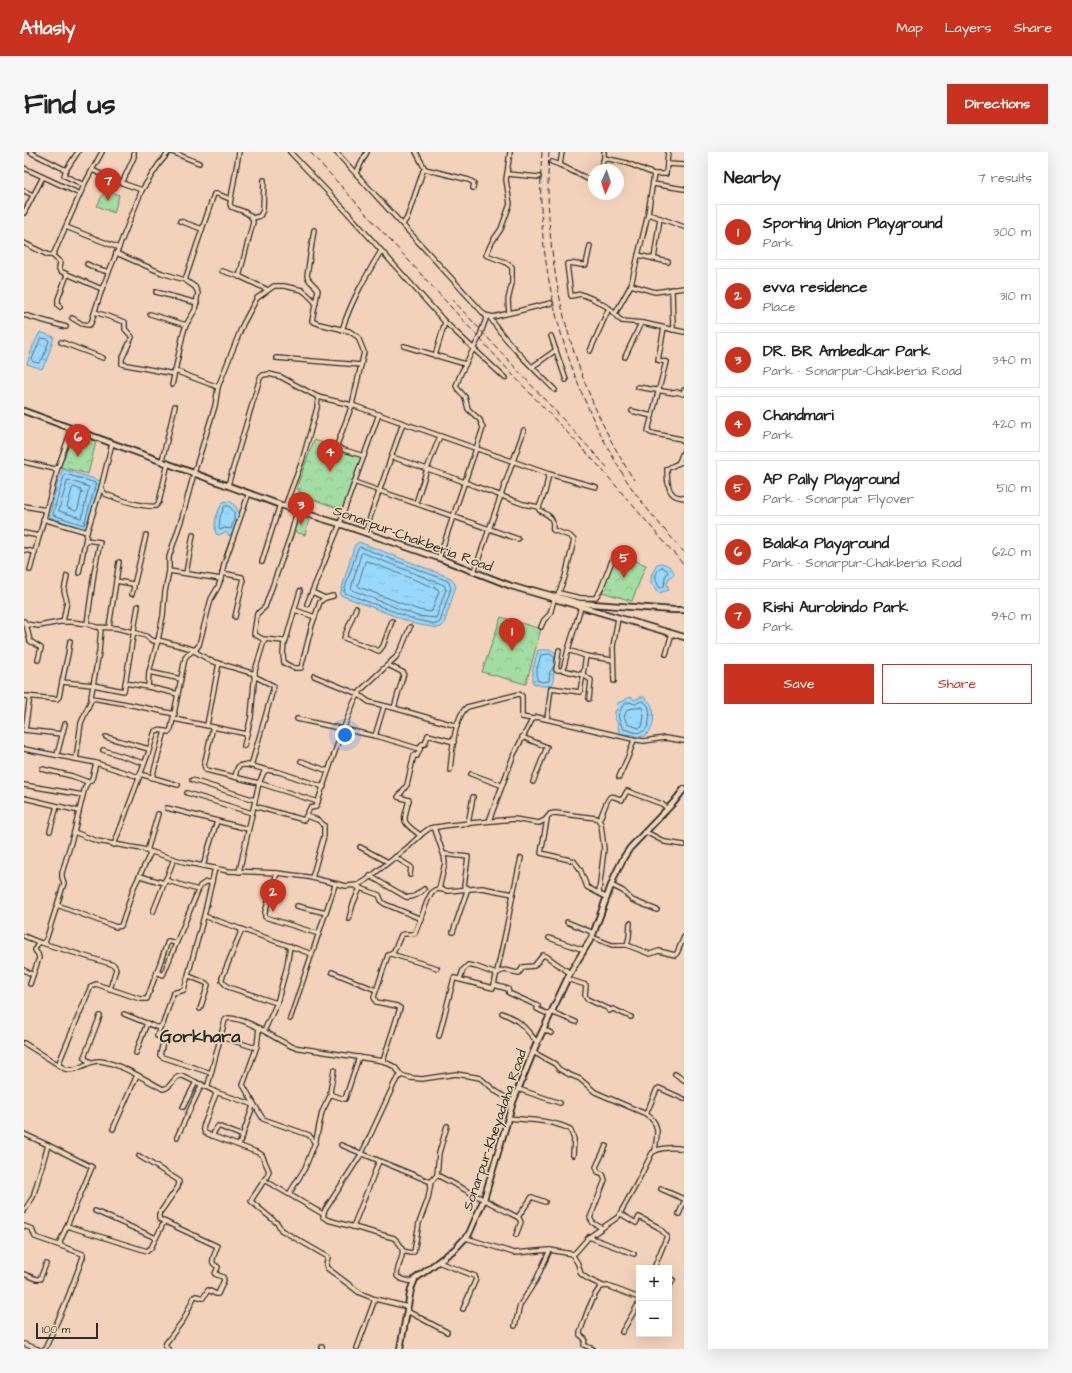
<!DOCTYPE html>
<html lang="en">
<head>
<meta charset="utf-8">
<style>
	:root { --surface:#fff; --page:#f6f6f6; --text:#222; --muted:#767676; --line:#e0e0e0; --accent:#c8321e }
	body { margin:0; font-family:"Architects Daughter",sans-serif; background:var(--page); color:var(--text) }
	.controls { position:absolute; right:12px; bottom:12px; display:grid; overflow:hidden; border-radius:0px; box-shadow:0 4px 16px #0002 }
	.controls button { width:36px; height:36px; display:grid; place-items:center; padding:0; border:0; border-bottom:1px solid var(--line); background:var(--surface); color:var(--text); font:20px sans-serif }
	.compass { position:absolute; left:564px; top:12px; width:36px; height:36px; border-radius:50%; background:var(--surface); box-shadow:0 4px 16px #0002; rotate:183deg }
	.scale { position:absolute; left:12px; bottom:10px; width:62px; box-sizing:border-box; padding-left:4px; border:2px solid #2b2b2b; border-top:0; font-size:11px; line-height:14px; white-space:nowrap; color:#2b2b2b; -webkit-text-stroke:3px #f1d7b8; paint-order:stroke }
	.you { position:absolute; left:321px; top:583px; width:14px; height:14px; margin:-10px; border:3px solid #fff; border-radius:50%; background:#1a73e8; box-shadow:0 0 0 6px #1a73e833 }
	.badge { display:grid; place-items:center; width:26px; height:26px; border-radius:50%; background:var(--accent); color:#fff; font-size:13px; font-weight:700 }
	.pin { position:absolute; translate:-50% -33px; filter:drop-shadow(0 1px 2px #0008) }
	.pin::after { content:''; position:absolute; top:21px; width:14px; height:12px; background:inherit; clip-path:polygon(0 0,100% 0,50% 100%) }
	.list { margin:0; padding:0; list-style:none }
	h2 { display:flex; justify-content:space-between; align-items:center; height:52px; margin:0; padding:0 16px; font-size:17px }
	h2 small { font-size:13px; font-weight:400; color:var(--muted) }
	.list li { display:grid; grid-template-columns:26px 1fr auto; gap:12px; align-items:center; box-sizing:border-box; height:56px; margin:0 8px 8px; padding:0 8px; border:1px solid var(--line); border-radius:0px }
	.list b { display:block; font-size:15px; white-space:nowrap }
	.list p { margin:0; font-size:13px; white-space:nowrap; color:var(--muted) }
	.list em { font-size:13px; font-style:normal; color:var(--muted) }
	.actions { display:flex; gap:8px; padding:12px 16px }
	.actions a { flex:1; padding:9px 0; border:1px solid var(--accent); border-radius:0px; text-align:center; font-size:14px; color:var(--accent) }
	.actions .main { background:var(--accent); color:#fff }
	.map { position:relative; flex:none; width:660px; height:1197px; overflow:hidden; border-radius:0px }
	header { display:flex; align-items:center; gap:24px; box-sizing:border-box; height:56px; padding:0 20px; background:var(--accent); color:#fff }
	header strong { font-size:19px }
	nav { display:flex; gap:22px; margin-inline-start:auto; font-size:14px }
	.intro { display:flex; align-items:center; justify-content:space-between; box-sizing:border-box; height:96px; padding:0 24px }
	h1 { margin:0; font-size:28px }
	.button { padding:10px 18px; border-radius:0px; background:var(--accent); color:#fff; font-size:14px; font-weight:700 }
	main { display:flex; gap:24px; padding:0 24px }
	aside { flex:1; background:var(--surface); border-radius:0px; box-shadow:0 4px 16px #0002 }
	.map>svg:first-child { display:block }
	.park { fill:url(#park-crowns); stroke:#678467 }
	.water { fill:url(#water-ripples); stroke:#6d93a8 }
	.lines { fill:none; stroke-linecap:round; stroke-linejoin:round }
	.shore { stroke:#57707e; stroke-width:1 }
	.minor-casing { stroke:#2b2b2b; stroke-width:6 }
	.secondary-casing { stroke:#2b2b2b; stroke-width:8 }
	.minor { stroke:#f1d7b8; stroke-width:3.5 }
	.secondary { stroke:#f1d7b8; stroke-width:4.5 }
	.rail { stroke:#2b2b2b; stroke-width:1; stroke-dasharray:6 3; stroke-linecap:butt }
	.labels { text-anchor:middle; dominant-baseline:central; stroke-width:3.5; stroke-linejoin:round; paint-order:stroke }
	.street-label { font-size:14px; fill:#2b2b2b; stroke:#f1d7b8 }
	.district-label { font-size:18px; font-weight:bold; fill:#2b2b2b; stroke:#f1d7b8 }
</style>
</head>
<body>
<header>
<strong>Atlasly</strong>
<nav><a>Map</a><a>Layers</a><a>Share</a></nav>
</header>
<div class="intro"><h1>Find us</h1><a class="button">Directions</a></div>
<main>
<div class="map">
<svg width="660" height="1197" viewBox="0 0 660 1197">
	<defs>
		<pattern id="park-crowns" width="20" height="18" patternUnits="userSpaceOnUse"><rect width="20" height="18" fill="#a3dda3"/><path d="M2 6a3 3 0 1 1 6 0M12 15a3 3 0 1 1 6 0" fill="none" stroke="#8cbe8c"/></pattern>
		<pattern id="water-ripples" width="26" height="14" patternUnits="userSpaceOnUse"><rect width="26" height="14" fill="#99d8fb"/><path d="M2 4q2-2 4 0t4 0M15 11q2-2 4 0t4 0" fill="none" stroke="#84bad7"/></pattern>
	</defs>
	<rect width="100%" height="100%" fill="#f3d2bb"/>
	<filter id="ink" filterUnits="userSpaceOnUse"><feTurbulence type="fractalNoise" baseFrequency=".025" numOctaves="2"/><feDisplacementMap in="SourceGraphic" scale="8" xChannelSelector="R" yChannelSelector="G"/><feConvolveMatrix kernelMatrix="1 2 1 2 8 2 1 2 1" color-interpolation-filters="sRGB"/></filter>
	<g filter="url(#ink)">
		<g class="park">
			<path d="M81 38 95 43 90 61 73 54Z"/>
			<path d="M48 280 72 290 64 322 36 315Z"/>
			<path d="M290 288 339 304 319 358 274 342 276 338 272 337Z"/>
			<path d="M273 364 285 368 281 383 269 379Z"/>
			<path d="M592 401 622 413 608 449 578 440Z"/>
			<path d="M477 465 517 477 502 532 458 520Z"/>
		</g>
		<g class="water">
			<path d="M16 180 30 185 23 207 18 217 3 212 9 194Z"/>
			<path d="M39 317 77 329 64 375 59 377 25 365 34 328Z"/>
			<path d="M206 349C220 360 214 368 209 382L205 384 202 380 195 383 192 382C189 370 193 360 199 350Z"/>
			<path d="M335 390 427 426 432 434 420 472 417 475 413 476 391 472 316 443 329 398 331 393Z"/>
			<path d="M638 411C644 413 650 416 650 423L645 426 643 432 645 438 635 441 631 438 630 434 627 432V424L633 412Z"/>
			<path d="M514 498H527L534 502C536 512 533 513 530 521 529 526 530 529 527 534H518L509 531V516Z"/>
			<path d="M607 545 611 548 616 545H620C623 548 627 550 628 555 631 562 630 577 623 582 620 585 615 585 611 585L610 583 598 582 595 579 593 569 591 567V559L593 558 594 551 601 548 603 546Z"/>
		</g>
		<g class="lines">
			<g class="shore">
				<path d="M17 186 24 187 25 189 19 206 15 211 9 210 8 208Z"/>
				<path d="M41 322 72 331 60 373 29 363Z"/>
				<path d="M44 328 65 335 59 361 57 366 35 359Z"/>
				<path d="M50 335 57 338 58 339 54 357 52 359 44 356 43 355 48 337Z"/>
				<path d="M201 354H205L210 360V367L207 377 201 376 196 378 195 377 196 365Z"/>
				<path d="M336 395 424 429 427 436 416 470 412 472 392 468 321 441 320 439 333 399Z"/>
				<path d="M339 401 420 433 422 437 412 466 393 464 328 438 327 437 337 402Z"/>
				<path d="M343 409 414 437 415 439 408 459 406 460 395 458 335 435 334 433 341 410Z"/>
				<path d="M638 415 640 416 644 420 641 425 640 435 636 436C631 429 629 421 638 415Z"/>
				<path d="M530 514 526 520 525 529 518 530 513 528V517L517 503 526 502 530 505 531 509"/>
				<path d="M617 549H619C621 551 623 552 624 554 627 560 626 578 618 580 613 582 604 578 599 577L594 564 599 553 605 550 611 552Z"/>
				<path d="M617 555 619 557 620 564 618 575 615 576 603 572 600 564 603 558C607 555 612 557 617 555Z"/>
			</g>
			<defs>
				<g id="minor">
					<path d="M6 0 42 18 54 0"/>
					<path d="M148 0 175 11"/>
					<path d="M266 0 322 59 421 170 411 204"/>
					<path d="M312 0 461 163 469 165 527 151"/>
					<path d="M392 0 401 17"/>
					<path d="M580 6 603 11 630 22H642L644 0"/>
					<path d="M528 10 536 13 570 30"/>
					<path d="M643 12 660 13"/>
					<path d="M536 13 538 0"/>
					<path d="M0 16 56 42"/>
					<path d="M42 18 40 23 41 24 60 33"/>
					<path d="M68 18 98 31 118 38"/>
					<path d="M576 18 580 6V0"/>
					<path d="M332 21 343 0"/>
					<path d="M483 22 515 25"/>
					<path d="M98 31 110 5V0"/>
					<path d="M629 32 660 37"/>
					<path d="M0 39 9 43"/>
					<path d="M0 61 19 25"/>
					<path d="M624 62 636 66 630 107"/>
					<path d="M229 66 236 64 239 58 240 28"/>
					<path d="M636 66 660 75"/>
					<path d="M156 69 178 77"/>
					<path d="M379 72 383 66 399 19 401 17 445 28 450 31 449 36"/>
					<path d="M42 75 95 96"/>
					<path d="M290 78 283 124C285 131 291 132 294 138L288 169 295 172 325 179 334 185 340 200 328 253 313 293 317 297 340 304"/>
					<path d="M0 91 24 103H28L30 101 61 31 78 0"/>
					<path d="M566 94 562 113C556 114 549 110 543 112L547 144 557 142 569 147 585 156 594 166 598 169 619 171 660 180"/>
					<path d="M92 101 138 121 161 128 171 135 174 141 171 158 162 173 159 182 148 233"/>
					<path d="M28 103 36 110 35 117 36 119 78 137"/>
					<path d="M614 103 644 110"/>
					<path d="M63 112 71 116 85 120"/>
					<path d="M198 119 217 125 244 138"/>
					<path d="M215 125 229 70C229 61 215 58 207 55L206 52 215 0"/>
					<path d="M161 128 190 42H194L206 47"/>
					<path d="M607 133 624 62 630 22"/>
					<path d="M648 137 649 178"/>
					<path d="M132 140 173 151"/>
					<path d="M36 155 34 153V147L43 123"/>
					<path d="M71 160 101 170V177L108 185 98 207V212L150 222"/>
					<path d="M485 161 484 148 488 131V115L481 110 462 103 468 90 477 77 486 52 482 28 486 0"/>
					<path d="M126 162 162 173"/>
					<path d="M591 162 607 133 631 140 660 136"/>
					<path d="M0 163 42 175"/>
					<path d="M465 164C483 192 508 215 531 238"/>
					<path d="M48 166 58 172 65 173 67 171 78 137 118 38 135 12 145 0"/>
					<path d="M421 170 481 226"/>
					<path d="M640 176 634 208 642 210 624 279 627 281 657 287 660 290"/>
					<path d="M318 178C327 149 342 124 357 99"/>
					<path d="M527 184 542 228"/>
					<path d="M37 190 79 206"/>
					<path d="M380 194 441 212"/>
					<path d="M566 199 585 156"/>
					<path d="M601 205 617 171"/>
					<path d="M252 206 337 213"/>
					<path d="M508 215 532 198"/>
					<path d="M151 219 194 235"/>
					<path d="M614 235 650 241 653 240 659 242 660 238"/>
					<path d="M608 259 628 264"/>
					<path d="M88 291 77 336 81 342C94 347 118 356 132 354L135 350 144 311"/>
					<path d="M368 305 427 325 499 352 515 355"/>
					<path d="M138 309 151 254"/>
					<path d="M0 310 31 317 34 315 48 276"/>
					<path d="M655 310 660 298"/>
					<path d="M660 310C654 310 649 314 643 317 643 323 643 339 650 343 652 345 657 345 660 346"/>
					<path d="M525 322 572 335"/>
					<path d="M330 330 494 387"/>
					<path d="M204 333 236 226 239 223 245 222 257 225 294 245 328 253 525 322 521 340 515 355V358C519 360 527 364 528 368 530 372 528 374 529 378L546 384 550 388 541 425 533 445"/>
					<path d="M392 351 403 317 416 284"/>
					<path d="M0 354 22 358"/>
					<path d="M261 354 278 309 293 256 294 245"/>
					<path d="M19 367 63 380 55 421"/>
					<path d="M63 380 77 336"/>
					<path d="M341 380 379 271"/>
					<path d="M0 381 15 384"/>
					<path d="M62 388 76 390 70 421 63 472"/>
					<path d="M0 398 11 400"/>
					<path d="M415 406 459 276 456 268 444 257 441 245 433 236 432 234 437 221 455 186 463 164"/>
					<path d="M238 410 256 352"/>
					<path d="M6 418 34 315"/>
					<path d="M450 420 500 278"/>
					<path d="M162 421 169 383"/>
					<path d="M198 421 218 425 219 430 211 465"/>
					<path d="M197 427 200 412 225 341"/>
					<path d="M92 429 109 432 110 435 108 442"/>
					<path d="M110 433 122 383"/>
					<path d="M288 440 301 446"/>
					<path d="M535 441 557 446H571L576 439 591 401"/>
					<path d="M283 452 316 372 320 359 355 262"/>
					<path d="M557 455 544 498 562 504 589 508"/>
					<path d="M332 456 320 486 355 499 359 494 368 469"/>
					<path d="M271 458 291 465"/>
					<path d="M0 469 3 476 6 489 17 496 14 508"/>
					<path d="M39 470 43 449 40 439 43 424"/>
					<path d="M1 472 15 474 36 470H48L63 472 72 475 92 476 109 480 122 484 127 488 134 490"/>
					<path d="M85 475 95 410"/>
					<path d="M517 475 520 468 526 462 530 448"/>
					<path d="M77 476 75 500 67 545 68 546 103 552 151 562"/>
					<path d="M239 487 260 489 259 503 260 511 270 516H277L288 473 296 450 301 446 309 444"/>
					<path d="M134 488 172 498"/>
					<path d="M46 489 44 502 38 530 69 533 100 539 114 454"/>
					<path d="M261 491 276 439"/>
					<path d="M535 498 532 518H539"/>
					<path d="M544 498 539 518 559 523 567 528 565 547"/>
					<path d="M170 499 187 509 231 522"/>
					<path d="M642 502 648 481"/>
					<path d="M364 513 380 521 370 556"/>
					<path d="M125 520 134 488 139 464 141 440 145 419V405L158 366 170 321 191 254 194 235 219 172 233 146 250 134H260L278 138 283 142 292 151"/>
					<path d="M290 524 334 542 345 550 370 556 433 574"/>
					<path d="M590 529 589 495 594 466"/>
					<path d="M101 531 124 535"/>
					<path d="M154 542 124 535 125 520 157 527"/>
					<path d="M0 544 33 547 35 545 38 530"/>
					<path d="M150 567 223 582"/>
					<path d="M273 567 356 585 396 597"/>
					<path d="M523 567 527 536 556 540 562 504"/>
					<path d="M183 573 195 511"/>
					<path d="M189 575 180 613 182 618 235 631 294 650"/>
					<path d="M0 578 38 582"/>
					<path d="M1 578 6 544"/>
					<path d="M351 584 360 554"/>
					<path d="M82 585 125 597"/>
					<path d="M498 585 523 595 509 630"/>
					<path d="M220 594 227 565 231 519 240 489 237 486 230 482 233 462 241 455 267 382 273 359"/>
					<path d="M0 597 72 611 115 625"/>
					<path d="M79 598 120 611"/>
					<path d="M33 603 41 572"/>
					<path d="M52 607 57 571 68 546"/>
					<path d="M277 609 304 619"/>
					<path d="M227 614 250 534 230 524"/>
					<path d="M18 617 48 624 64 630"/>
					<path d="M426 618C428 602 430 565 443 555L495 542 498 544V565L509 567"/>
					<path d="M116 622 154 633"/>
					<path d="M447 622 477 633"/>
					<path d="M211 625C212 622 212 618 214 615 220 609 236 617 243 618"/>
					<path d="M595 625 604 605 610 588"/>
					<path d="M128 626 141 579"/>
					<path d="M168 628 231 648"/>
					<path d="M0 633 59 643"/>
					<path d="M163 641 228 661"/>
					<path d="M0 646 55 659"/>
					<path d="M230 654 280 668 286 656 292 655 316 585 330 550 338 537 372 505 378 495 386 475"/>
					<path d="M143 656 224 677"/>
					<path d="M282 664 294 668 300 673V684L288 726"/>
					<path d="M523 667 517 701 550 709 556 717 563 735 576 742"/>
					<path d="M575 668C578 664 583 646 586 645 589 643 595 647 598 648L603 639 638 652 644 657"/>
					<path d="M465 669 490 602 508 568 513 565 613 588 620 589 641 586 660 589"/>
					<path d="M444 672 449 645"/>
					<path d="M410 675 420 704 421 711 415 737"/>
					<path d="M26 679 33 654"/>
					<path d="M50 680 61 635 64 630 68 627 72 611"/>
					<path d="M622 680 641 690 660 693"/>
					<path d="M396 683C377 669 379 671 385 648L374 645 383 633 390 603 393 604 398 592H401L404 583 430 590"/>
					<path d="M90 693 124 602 130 582 131 579 134 578 145 580 147 577 161 506C164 500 171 500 175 493L187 447 194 435 197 427 145 419"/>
					<path d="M336 695 364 710"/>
					<path d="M123 699 134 662"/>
					<path d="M420 702 444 705 440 734 444 736 429 780"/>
					<path d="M371 705 387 715 386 723"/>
					<path d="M179 714 193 669"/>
					<path d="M215 720 235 631 240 620 243 618 255 620 300 635"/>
					<path d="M253 721 241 760V765L295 782"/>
					<path d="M116 724 140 731"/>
					<path d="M346 724 382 745C390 746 394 742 400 737"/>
					<path d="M141 728 174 738"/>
					<path d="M587 733 599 739 608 748 633 758"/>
					<path d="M331 734 355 743 358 750 361 752 397 767"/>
					<path d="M33 753 92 775 97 774 110 735 127 700"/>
					<path d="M273 754 302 761"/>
					<path d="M129 760 150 707"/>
					<path d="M180 764 288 802"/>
					<path d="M325 767 329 752 336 736"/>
					<path d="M543 770 570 781"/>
					<path d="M218 777 198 826V829L204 835 253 851 240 879"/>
					<path d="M0 784 17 791 21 790 23 785 40 731 38 725V721L50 680 73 689 118 697 160 710 204 719 253 721 284 725 322 734 334 733 341 729 384 695 399 681 406 676 426 673 490 667 515 671 521 668 526 662 531 661 572 666 574 667 577 672 580 697 575 739 576 742 583 746"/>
					<path d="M568 785 588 793H603L626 802 635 799 651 803 653 801 660 785"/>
					<path d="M525 786 560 798"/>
					<path d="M18 791 90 813 92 817 86 837"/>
					<path d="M603 793 605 785 606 771"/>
					<path d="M367 802 413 816"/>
					<path d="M0 818 9 823"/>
					<path d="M133 820 139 823 176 734 182 730H188"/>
					<path d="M308 820 352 838"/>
					<path d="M165 824 182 831 184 833 176 857"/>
					<path d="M433 827 469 836 470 833 484 837 485 841 514 854 513 857 526 863"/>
					<path d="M543 827 562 833 561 844 563 847 585 857V859L589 857 607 865"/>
					<path d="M6 832 15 806 14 802 13 801 11 798 14 790"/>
					<path d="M470 833 482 778 489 742"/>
					<path d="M253 851 263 814 266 794"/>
					<path d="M527 860 552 870"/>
					<path d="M478 861C497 869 500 875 513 890"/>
					<path d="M100 862 132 875H136L139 872 149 841 160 838 180 764 191 716"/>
					<path d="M266 867 311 733"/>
					<path d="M136 875 133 884 140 886 136 903 138 905 187 921"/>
					<path d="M519 877 527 881"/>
					<path d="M415 884 430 826 436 827 439 818 444 813 453 815 472 822C482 815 484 820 495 821L499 815 510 814 519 803 522 804 546 821"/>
					<path d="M197 885 229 895 233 894 235 876"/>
					<path d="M0 891 41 917C54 921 63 908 76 909 95 911 122 928 139 937 149 936 148 923 159 924L182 935 184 933 201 868 204 866C227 867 248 886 269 895L359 909 371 915 377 923 387 926 398 927 432 922 451 925 456 926 473 940 489 950"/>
					<path d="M233 894 219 933 239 967 285 983 291 991"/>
					<path d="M509 900 531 912 535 917 544 922 556 927 571 940 622 962C637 972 633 983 631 998"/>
					<path d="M112 901 123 871"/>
					<path d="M359 909 376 856 373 854 352 850 350 845 364 803 370 799 377 783C381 780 387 784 391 781L404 747 408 740 411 738 415 737 424 739 458 736 489 742 497 706"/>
					<path d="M67 910 61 907V903L76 864"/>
					<path d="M34 913 67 834 72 832 116 847H123L144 789 152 791"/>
					<path d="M310 918 306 940 308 943 321 947 335 905"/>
					<path d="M651 922 660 928"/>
					<path d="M377 923 371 930 338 1001 301 1058 299 1065 304 1068 370 1086C387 1100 373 1108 373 1124L377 1127 389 1130"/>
					<path d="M182 935 190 939 192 942 179 975 181 981 235 1001 238 1003 245 1019 243 1024 228 1047 227 1049 229 1051 254 1072 257 1078 304 1105 302 1113 303 1116 336 1141 351 1147 384 1155"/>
					<path d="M635 936 660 947"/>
					<path d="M494 937 536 951"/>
					<path d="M191 940 225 951 229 954 215 993"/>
					<path d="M159 955 172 930"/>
					<path d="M622 962 633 937"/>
					<path d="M484 966C505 968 527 968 546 977L550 987 549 1003"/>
					<path d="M89 977 113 923"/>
					<path d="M0 982 24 993 68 1015 36 1090 37 1094 59 1102V1105L42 1150 21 1197"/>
					<path d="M188 984 193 975 194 974 219 984"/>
					<path d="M153 985 178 932"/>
					<path d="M317 993 407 1030 413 1023 415 1001 423 974"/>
					<path d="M115 1004 154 1028 155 1030 154 1035 135 1062V1067L193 1094C193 1099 187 1106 189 1111 190 1113 193 1114 194 1115L191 1122 199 1125 200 1128 194 1142H192L184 1138 179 1146 172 1144 170 1145 160 1167 142 1191 141 1194 144 1197"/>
					<path d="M413 1023 495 1066 497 1070 492 1083"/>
					<path d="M240 1028 299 1062"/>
					<path d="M637 1037 660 1047"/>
					<path d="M265 1042 281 1016 292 988 298 960 307 942"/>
					<path d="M0 1059 9 1045 24 993"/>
					<path d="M71 1059 132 1086"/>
					<path d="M597 1062 612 1071 615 1065 634 1075 643 1084 630 1116"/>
					<path d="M655 1062 660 1050"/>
					<path d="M494 1065 508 1045 521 1050"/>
					<path d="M0 1074 8 1077 11 1085 37 1094"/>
					<path d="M43 1074 123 1099 127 1096 140 1070"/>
					<path d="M329 1075 355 1009"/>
					<path d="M578 1076 569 1071 566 1066 581 1028 579 1022 574 1020 572 1015 582 994"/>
					<path d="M565 1085 610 1102"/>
					<path d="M442 1086 490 1101 526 1098 548 1102 551 1101 565 1085 594 1065 612 1033 628 1001C635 995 651 995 660 997"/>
					<path d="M379 1099 387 1101 390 1100 395 1071 404 1047 407 1030"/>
					<path d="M548 1102 554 1112 557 1122 564 1127 579 1134"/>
					<path d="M414 1110 451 1124 452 1127 439 1157"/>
					<path d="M0 1122 12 1127H16L22 1112"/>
					<path d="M645 1126 649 1128 645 1135"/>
					<path d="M383 1159 423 1180"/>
					<path d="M491 1174 496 1153 512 1128 526 1098"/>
					<path d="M598 1180 615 1151"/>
					<path d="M0 1192 14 1197"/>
					<path d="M298 1195V1197"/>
					<path d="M333 1196 351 1147"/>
					<path d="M569 1197 560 1193 561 1187 556 1183V1180C561 1167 566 1148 575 1137 577 1134 580 1134 584 1134L615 1146"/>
				</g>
				<g id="secondary">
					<path d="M0 259 273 359 316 372 415 406 487 434 660 485"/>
					<path d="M508 438 555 451 649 458H660"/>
					<path d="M376 1197 387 1137 391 1127 431 1097 445 1082 460 1047 489 950 512 893 546 821 568 785 591 723 600 705 606 696 650 650 660 637"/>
				</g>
			</defs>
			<use href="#minor" class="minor-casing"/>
			<use href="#secondary" class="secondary-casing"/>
			<use href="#minor" class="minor"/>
			<use href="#secondary" class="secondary"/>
			<g class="rail">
				<path d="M286 0 487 221 574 313 660 413"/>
				<path d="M518 0C511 96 532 193 575 279 584 296 593 313 603 329 620 355 640 377 660 400"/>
				<path d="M525 0C518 115 548 231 610 328"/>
				<path d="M427 146 583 315"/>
			</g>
		</g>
	</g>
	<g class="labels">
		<g class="street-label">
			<text transform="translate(389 387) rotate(20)">Sonarpur-Chakberia Road</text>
			<text transform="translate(471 978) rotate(-71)">Sonarpur-Kheyadaha Road</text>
		</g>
		<g class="district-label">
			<text x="176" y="884">Gorkhara</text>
		</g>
	</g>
</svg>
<div class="controls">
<button>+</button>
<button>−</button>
</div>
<svg class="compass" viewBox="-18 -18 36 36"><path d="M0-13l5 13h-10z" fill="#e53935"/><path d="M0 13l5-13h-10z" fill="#767676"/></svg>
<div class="scale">100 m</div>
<div class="you"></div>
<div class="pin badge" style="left:488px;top:499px">1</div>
<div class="pin badge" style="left:249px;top:760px">2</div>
<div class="pin badge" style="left:277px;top:373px">3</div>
<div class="pin badge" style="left:306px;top:320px">4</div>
<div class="pin badge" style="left:600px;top:426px">5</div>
<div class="pin badge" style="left:54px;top:305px">6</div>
<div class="pin badge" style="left:84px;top:49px">7</div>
</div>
<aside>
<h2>Nearby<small>7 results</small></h2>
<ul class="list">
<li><span class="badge">1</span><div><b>Sporting Union Playground</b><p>Park</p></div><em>300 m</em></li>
<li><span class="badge">2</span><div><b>evva residence</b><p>Place</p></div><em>310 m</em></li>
<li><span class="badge">3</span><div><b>DR. BR Ambedkar Park</b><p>Park · Sonarpur-Chakberia Road</p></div><em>340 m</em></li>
<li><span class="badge">4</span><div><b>Chandmari</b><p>Park</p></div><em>420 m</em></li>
<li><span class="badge">5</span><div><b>AP Pally Playground</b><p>Park · Sonarpur Flyover</p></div><em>510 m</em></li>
<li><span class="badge">6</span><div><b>Balaka Playground</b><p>Park · Sonarpur-Chakberia Road</p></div><em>620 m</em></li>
<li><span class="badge">7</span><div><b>Rishi Aurobindo Park</b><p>Park</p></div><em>940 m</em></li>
</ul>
<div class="actions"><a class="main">Save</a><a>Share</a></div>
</aside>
</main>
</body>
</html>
